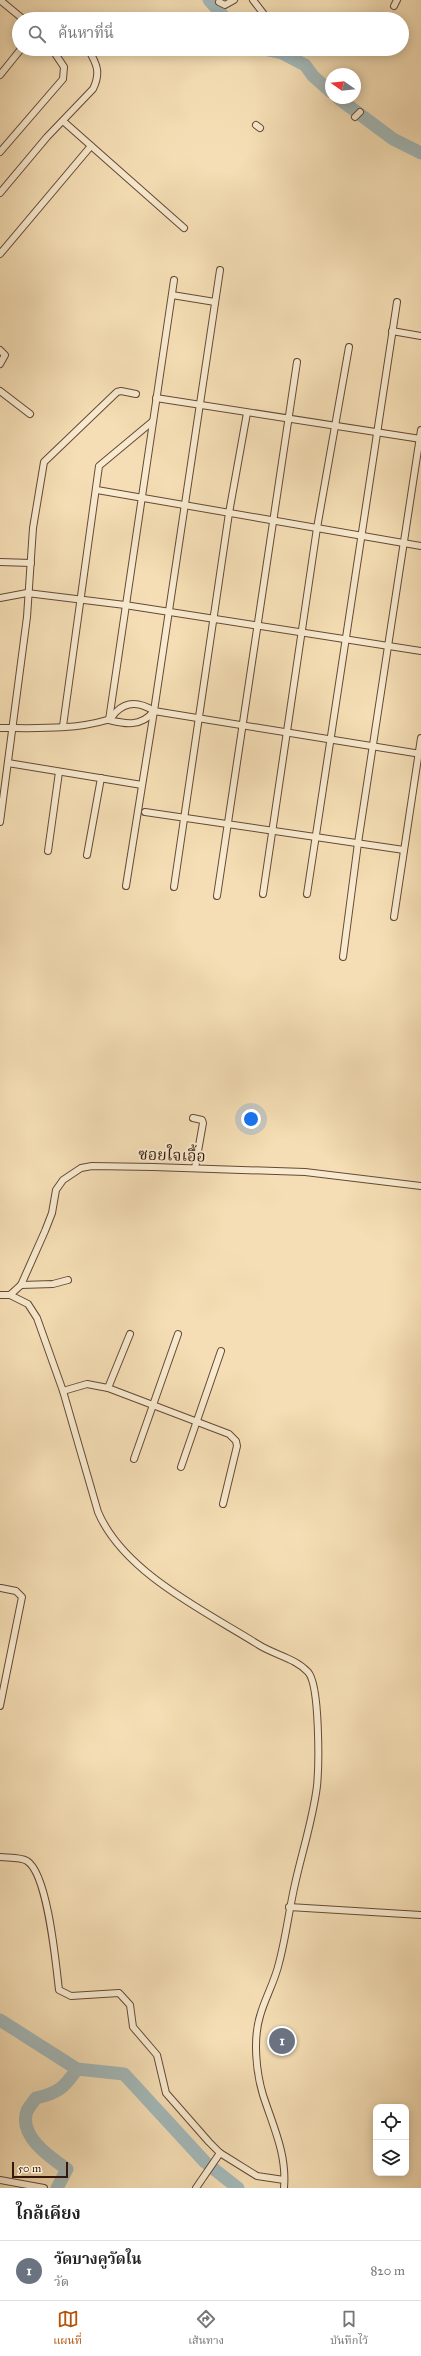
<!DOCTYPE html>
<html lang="th">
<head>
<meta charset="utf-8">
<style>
	:root { --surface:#fff; --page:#f6f6f6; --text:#222; --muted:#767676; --line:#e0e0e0; --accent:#b45309 }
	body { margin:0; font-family:"IM FELL Great Primer","Noto Serif Thai",serif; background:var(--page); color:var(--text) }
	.controls { position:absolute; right:12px; bottom:12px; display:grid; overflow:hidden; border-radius:8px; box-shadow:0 2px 10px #0003 }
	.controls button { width:36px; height:36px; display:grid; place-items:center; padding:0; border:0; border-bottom:1px solid var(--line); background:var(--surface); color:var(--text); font:20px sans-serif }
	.compass { position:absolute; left:325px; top:68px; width:36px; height:36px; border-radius:50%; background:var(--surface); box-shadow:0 2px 10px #0003; rotate:284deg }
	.scale { position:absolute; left:12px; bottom:10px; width:56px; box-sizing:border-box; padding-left:4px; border:2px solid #35170b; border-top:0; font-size:11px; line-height:14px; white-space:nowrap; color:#35170b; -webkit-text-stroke:3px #f8eacf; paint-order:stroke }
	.you { position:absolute; left:251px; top:1119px; width:14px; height:14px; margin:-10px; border:3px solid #fff; border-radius:50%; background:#1a73e8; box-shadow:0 0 0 6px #1a73e833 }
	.badge { display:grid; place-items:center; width:26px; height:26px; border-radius:50%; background:var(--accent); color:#fff; font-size:13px; font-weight:700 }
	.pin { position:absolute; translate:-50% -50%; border:2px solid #fff; box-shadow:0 1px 4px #0006 }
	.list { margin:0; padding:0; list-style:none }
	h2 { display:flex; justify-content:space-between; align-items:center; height:52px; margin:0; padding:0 16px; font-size:17px }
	h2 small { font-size:13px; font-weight:400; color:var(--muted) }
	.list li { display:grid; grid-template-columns:26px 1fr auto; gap:12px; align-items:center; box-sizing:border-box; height:60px; padding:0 16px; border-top:1px solid var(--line) }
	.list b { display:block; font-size:15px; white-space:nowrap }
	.list p { margin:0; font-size:13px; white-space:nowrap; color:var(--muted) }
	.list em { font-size:13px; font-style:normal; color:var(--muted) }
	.icon { flex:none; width:22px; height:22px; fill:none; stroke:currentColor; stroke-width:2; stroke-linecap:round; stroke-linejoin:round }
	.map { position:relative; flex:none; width:421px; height:2188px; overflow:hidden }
	.search { position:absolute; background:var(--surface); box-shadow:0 2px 10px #0003; left:12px; right:12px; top:12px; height:44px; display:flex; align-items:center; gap:10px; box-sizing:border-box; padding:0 14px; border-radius:22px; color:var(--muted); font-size:15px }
	.sheet { height:112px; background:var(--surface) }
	nav { display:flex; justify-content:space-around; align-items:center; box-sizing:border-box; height:56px; border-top:1px solid var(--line); background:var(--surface); font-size:11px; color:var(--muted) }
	nav a { display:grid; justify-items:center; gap:2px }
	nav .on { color:var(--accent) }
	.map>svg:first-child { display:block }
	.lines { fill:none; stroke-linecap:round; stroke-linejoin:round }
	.river { stroke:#a3b9ba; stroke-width:13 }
	.minor-casing { stroke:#654936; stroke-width:8 }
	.minor { stroke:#f8eacf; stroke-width:6 }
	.labels { text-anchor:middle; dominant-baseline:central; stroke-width:4; stroke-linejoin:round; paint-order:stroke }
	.street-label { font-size:16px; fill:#35170b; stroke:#f8eacf }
</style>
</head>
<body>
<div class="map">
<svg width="421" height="2188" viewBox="0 0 421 2188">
	<rect width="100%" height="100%" fill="#f5deb5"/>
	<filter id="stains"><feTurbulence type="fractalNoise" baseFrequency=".005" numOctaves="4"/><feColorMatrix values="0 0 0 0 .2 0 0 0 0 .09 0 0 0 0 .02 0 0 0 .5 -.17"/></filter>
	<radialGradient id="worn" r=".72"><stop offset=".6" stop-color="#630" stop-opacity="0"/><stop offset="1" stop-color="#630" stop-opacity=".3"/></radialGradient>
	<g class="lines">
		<g class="river">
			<path d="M209 0 226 19"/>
			<path d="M264 49 282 53 305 65 313 76 331 92"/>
			<path d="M338 98 393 139 421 153"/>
			<path d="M0 2020 77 2069 124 2074 205 2162 238 2188"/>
			<path d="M57 2188 67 2169C51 2158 18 2136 27 2111 29 2107 33 2102 36 2098 58 2093 64 2088 77 2069"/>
		</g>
		<defs>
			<g id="minor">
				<path d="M0 0 23 19"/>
				<path d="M253 0 263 13"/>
				<path d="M219 2 225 5 234 0"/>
				<path d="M394 6 397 0"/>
				<path d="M0 75 21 49"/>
				<path d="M355 117 360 112"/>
				<path d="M63 121 184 228"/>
				<path d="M256 125 260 128"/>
				<path d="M0 152 63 79 64 67 52 49"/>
				<path d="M0 193 47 137 93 89C101 73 97 64 88 49"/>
				<path d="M0 254 91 146"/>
				<path d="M172 295 215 302"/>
				<path d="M392 331 421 336"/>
				<path d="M0 350 5 355 0 364"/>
				<path d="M0 391 30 414"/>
				<path d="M156 398 421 439"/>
				<path d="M97 490 421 546"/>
				<path d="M0 562 31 563"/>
				<path d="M0 598 27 593 125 605 421 651"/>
				<path d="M153 712C141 727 125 724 109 720L174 280"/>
				<path d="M63 726 99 466 153 421"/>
				<path d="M0 728C35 728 74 730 107 720 111 719 113 715 116 712 128 700 141 703 154 711L421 754"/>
				<path d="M8 763 142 785"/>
				<path d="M145 812 404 850"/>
				<path d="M0 822 27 617 33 528 44 462 117 392 121 391 136 394"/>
				<path d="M48 851 59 772"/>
				<path d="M87 855 101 778"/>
				<path d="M126 886 154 711 220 270"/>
				<path d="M174 887 229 513 247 413"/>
				<path d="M263 894 317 528 349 347"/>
				<path d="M307 894 397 302"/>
				<path d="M217 896 297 362"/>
				<path d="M394 917 421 738"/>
				<path d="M343 957 358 843 421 430"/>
				<path d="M193 1118 202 1120 203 1123 195 1168"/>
				<path d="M21 1285 53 1284 68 1280"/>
				<path d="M0 1295H10L21 1285 45 1231 52 1213 56 1190 63 1180 81 1168 92 1166 153 1167 305 1172 421 1186"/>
				<path d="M10 1295 28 1304 37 1318 63 1391 98 1512C124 1573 205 1611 259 1645 275 1655 295 1658 308 1672 320 1685 319 1766 317 1786 313 1819 302 1852 295 1884 289 1910 286 1937 279 1963 275 1981 265 1998 260 2016 253 2039 256 2072 263 2095 273 2126 287 2154 284 2188"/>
				<path d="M108 1388 130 1334"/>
				<path d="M63 1391 87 1384 108 1388 229 1434 236 1441 237 1446 223 1504"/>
				<path d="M134 1459 178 1334"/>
				<path d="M181 1467 221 1351"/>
				<path d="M0 1706 22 1597 16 1591 1 1588"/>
				<path d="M0 1857C7 1858 21 1857 27 1861 48 1874 56 1965 59 1990L71 1996 119 1993 130 2005 133 2027 157 2055 166 2093 209 2142 220 2153 257 2176 284 2180"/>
				<path d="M289 1907 421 1915"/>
				<path d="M0 2180 44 2188"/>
				<path d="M196 2188 220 2153"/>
			</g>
		</defs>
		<use href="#minor" class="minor-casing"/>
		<use href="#minor" class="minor"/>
	</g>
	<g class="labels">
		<g class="street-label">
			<text transform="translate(172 1155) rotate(2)">ซอยใจเอื้อ</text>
		</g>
	</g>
	<rect width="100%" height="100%" filter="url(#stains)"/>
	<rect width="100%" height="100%" fill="url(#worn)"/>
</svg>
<div class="controls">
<button><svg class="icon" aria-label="locate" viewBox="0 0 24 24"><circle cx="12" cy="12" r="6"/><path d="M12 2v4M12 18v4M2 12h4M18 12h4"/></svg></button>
<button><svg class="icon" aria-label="layers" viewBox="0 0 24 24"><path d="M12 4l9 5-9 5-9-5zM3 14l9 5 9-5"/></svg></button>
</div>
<svg class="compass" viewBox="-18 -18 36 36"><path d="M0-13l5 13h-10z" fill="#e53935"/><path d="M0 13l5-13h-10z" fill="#767676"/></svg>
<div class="scale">50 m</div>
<div class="you"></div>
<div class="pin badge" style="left:282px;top:2041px;background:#6b7280">1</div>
<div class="search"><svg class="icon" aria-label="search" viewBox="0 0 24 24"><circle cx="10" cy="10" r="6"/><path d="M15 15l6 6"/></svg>ค้นหาที่นี่</div>
</div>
<section class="sheet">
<h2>ใกล้เคียง<small></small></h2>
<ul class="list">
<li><span class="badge" style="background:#6b7280">1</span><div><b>วัดบางคูวัดใน</b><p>วัด</p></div><em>820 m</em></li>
</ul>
</section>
<nav>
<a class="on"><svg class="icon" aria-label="map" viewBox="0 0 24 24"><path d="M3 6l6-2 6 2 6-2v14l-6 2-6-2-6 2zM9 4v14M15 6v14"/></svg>แผนที่</a>
<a><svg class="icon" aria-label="directions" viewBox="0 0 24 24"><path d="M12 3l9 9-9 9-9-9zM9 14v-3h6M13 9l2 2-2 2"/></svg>เส้นทาง</a>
<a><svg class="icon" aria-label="saved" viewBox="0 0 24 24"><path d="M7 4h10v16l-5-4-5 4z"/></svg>บันทึกไว้</a>
</nav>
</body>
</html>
